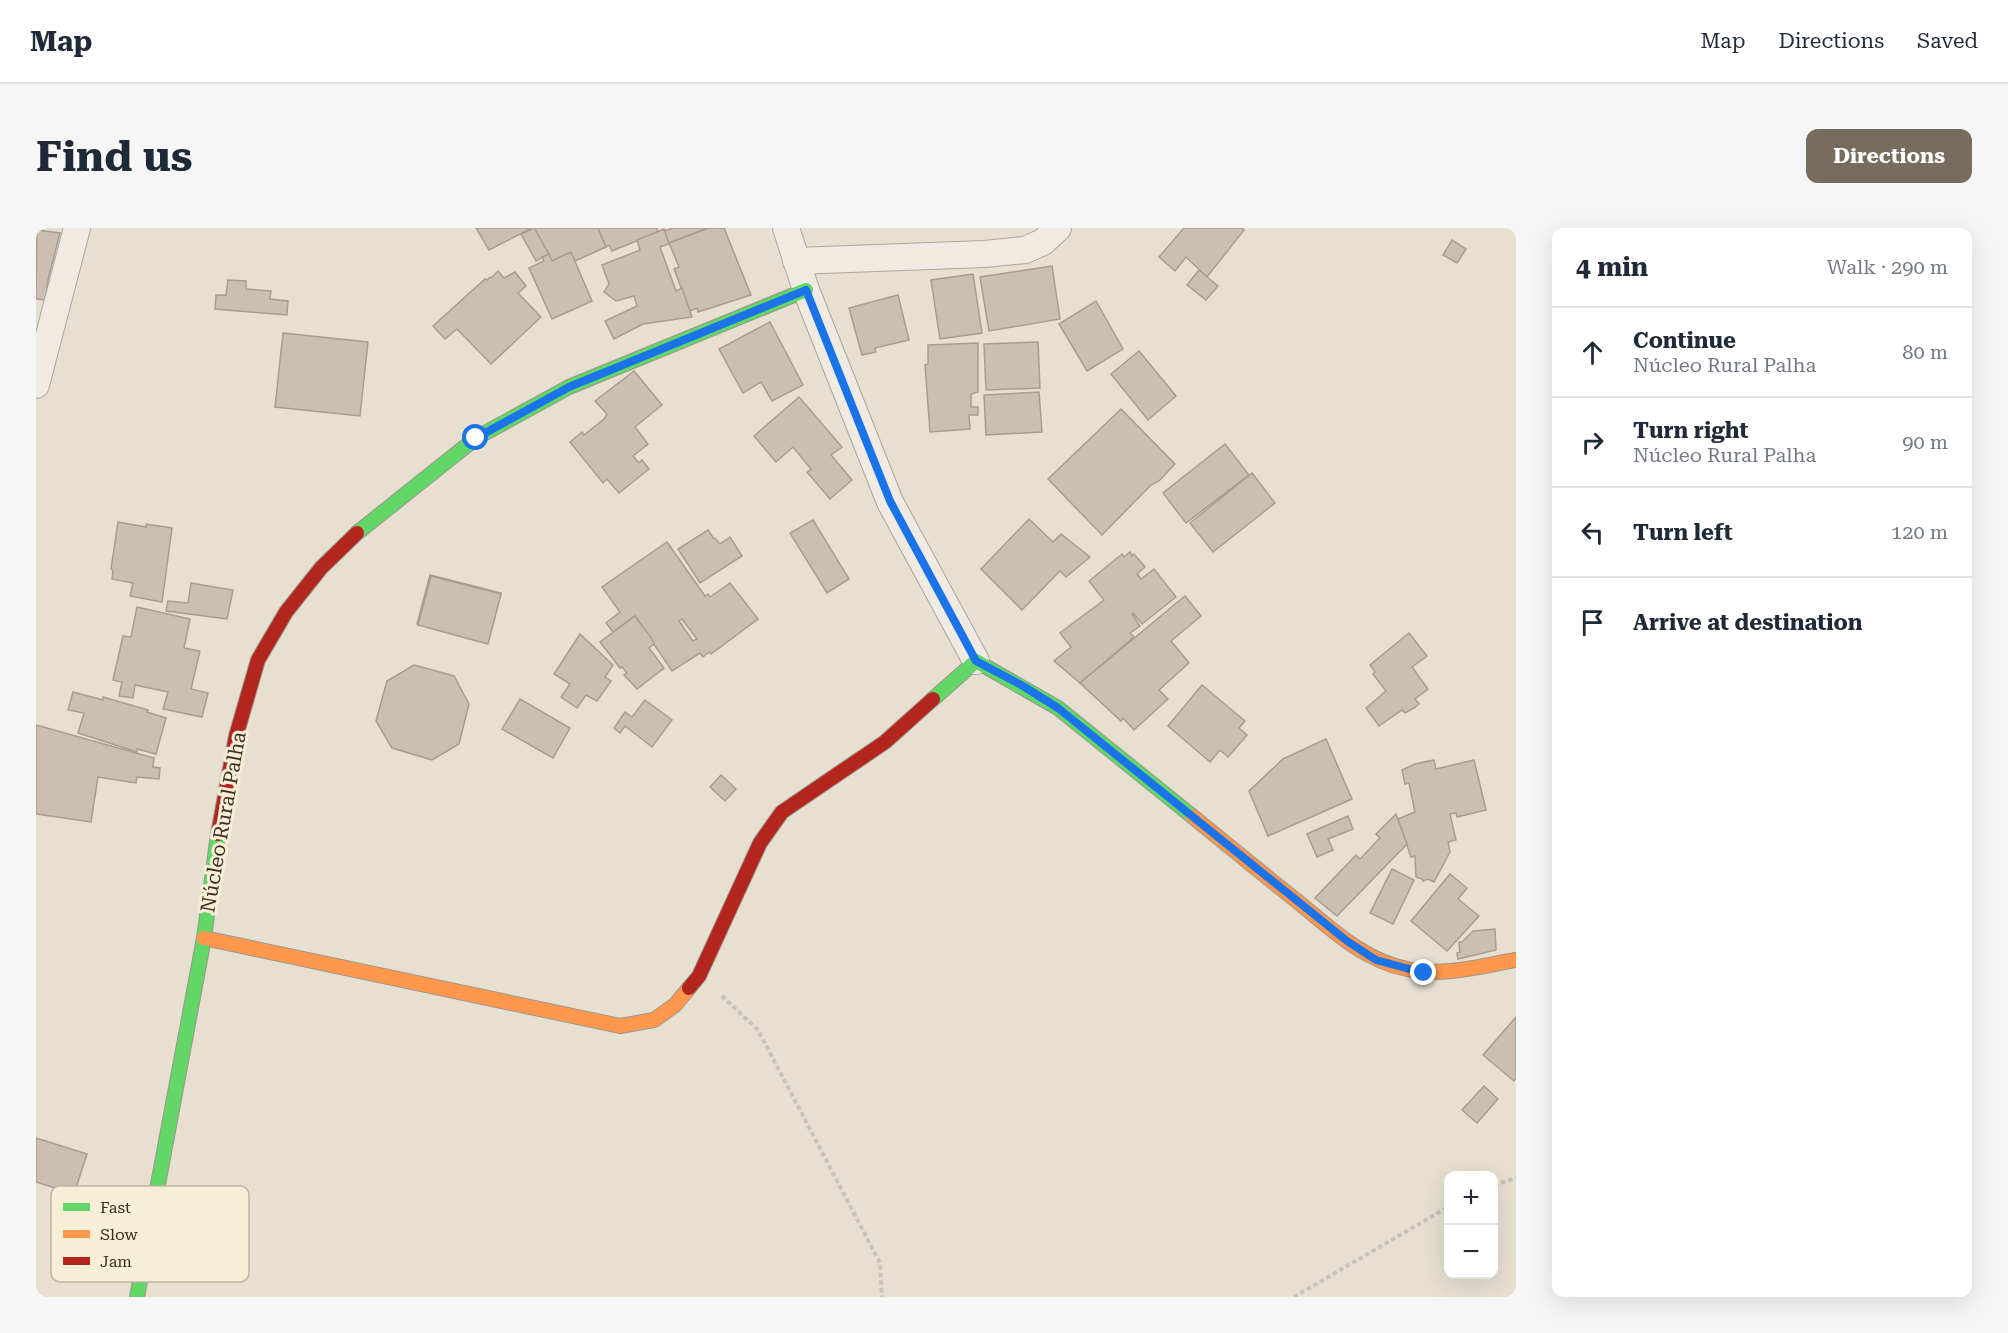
<!DOCTYPE html>
<html lang="en">
<head>
<meta charset="utf-8">
<style>
	:root { --surface:#fff; --page:#f6f6f7; --text:#1f2937; --muted:#747a83; --line:#e0e1e3; --accent:#786c5e }
	body { margin:0; font-family:"Roboto Serif",serif; background:var(--page); color:var(--text) }
	.controls { position:absolute; right:18px; bottom:18px; display:grid; overflow:hidden; border-radius:12px; box-shadow:0 6px 24px #0002 }
	.controls button { width:54px; height:54px; display:grid; place-items:center; padding:0; border:0; border-bottom:2px solid var(--line); background:var(--surface); color:var(--text); font:30px sans-serif }
	.stop { position:absolute; width:18px; height:18px; margin:-14px; border:4px solid #1a73e8; border-radius:50%; background:#fff }
	.stop.end { background:#1a73e8; border-color:#fff; box-shadow:0 2px 6px #0008 }
	.list { margin:0; padding:0; list-style:none }
	h2 { display:flex; justify-content:space-between; align-items:center; height:78px; margin:0; padding:0 24px; font-size:26px }
	h2 small { font-size:20px; font-weight:400; color:var(--muted) }
	.list li { display:grid; grid-template-columns:39px 1fr auto; gap:18px; align-items:center; box-sizing:border-box; height:90px; padding:0 24px; border-top:2px solid var(--line) }
	.list b { display:block; font-size:22px; white-space:nowrap }
	.list p { margin:0; font-size:20px; white-space:nowrap; color:var(--muted) }
	.list em { font-size:20px; font-style:normal; color:var(--muted) }
	.icon { flex:none; width:33px; height:33px; fill:none; stroke:currentColor; stroke-width:2; stroke-linecap:round; stroke-linejoin:round }
	.map { position:relative; flex:none; width:1480px; height:1069px; overflow:hidden; border-radius:12px }
	header { display:flex; align-items:center; gap:36px; box-sizing:border-box; height:84px; padding:0 30px; background:var(--surface); border-bottom:2px solid var(--line) }
	header strong { font-size:28px }
	nav { display:flex; gap:33px; margin-inline-start:auto; font-size:21px }
	.intro { display:flex; align-items:center; justify-content:space-between; box-sizing:border-box; height:144px; padding:0 36px }
	h1 { margin:0; font-size:42px }
	.button { padding:15px 27px; border-radius:12px; background:var(--accent); color:#fff; font-size:21px; font-weight:700 }
	main { display:flex; gap:36px; padding:0 36px }
	aside { flex:1; background:var(--surface); border-radius:12px; box-shadow:0 6px 24px #0002 }
	.map>svg:first-child { display:block }
	.building { fill:#cbbfb2; stroke:#a89c90; stroke-width:1.5; fill-rule:evenodd }
	.lines { fill:none; stroke-linecap:round; stroke-linejoin:round }
	.street-casing { stroke:#ada599; stroke-width:28 }
	.fast-casing { stroke:#9c958a; stroke-width:16 }
	.slow-casing { stroke:#9c958a; stroke-width:16 }
	.jam-casing { stroke:#9c958a; stroke-width:16 }
	.path { stroke:#c8c2b9; stroke-width:4; stroke-dasharray:4.5 3; stroke-linecap:butt }
	.street { stroke:#efebe3; stroke-width:26 }
	.fast { stroke:#63d668; stroke-width:14 }
	.slow { stroke:#ff974d; stroke-width:14 }
	.jam { stroke:#b3261e; stroke-width:14 }
	.route { stroke:#1a73e8; stroke-width:8 }
	.labels { text-anchor:middle; dominant-baseline:central; stroke-width:6; stroke-linejoin:round; paint-order:stroke }
	.street-label { font-size:20px; fill:#3d2e20; stroke:#f7eed8 }
	.key { fill:#f7eed8; stroke:#bfb4a1; stroke-width:1.5 }
	.key-label { font-size:16px; fill:#3d2e20 }
</style>
</head>
<body>
<header>
<strong>Map</strong>
<nav><a>Map</a><a>Directions</a><a>Saved</a></nav>
</header>
<div class="intro"><h1>Find us</h1><a class="button">Directions</a></div>
<main>
<div class="map">
<svg width="1480" height="1069" viewBox="0 0 1480 1069">
	<rect width="100%" height="100%" fill="#e7e0d1"/>
	<g class="building">
		<path d="M440 0H494V1L453 22Z"/>
		<path d="M498 0H562L570 19 539 33 535 24 516 33Z"/>
		<path d="M498 0 513 26 500 33 485 6Z"/>
		<path d="M562 0H621L622 4 576 23 573 17 570 19Z"/>
		<path d="M637 0H671L628 17 625 4Z"/>
		<path d="M673 0H688L715 67 662 84 661 80 654 83 638 41 643 39 633 15Z"/>
		<path d="M1148 0H1206L1208 2 1171 49 1150 29 1139 43 1123 29Z"/>
		<path d="M628 1 633 16 624 19 640 63 646 60 656 89 607 96 578 111 569 93 601 78 598 68 580 73 568 64 573 56 566 37 604 22 601 12Z"/>
		<path d="M1 2 24 5 12 52 10 72 0 71Z"/>
		<path d="M1416 12 1430 21 1421 35 1407 27Z"/>
		<path d="M535 24 556 73 516 91 493 40 508 33 506 29 513 26 516 33Z"/>
		<path d="M1016 38 1024 91 953 103 944 49Z"/>
		<path d="M1163 42 1182 58 1170 72 1151 57Z"/>
		<path d="M462 43 468 50 479 44 490 58 482 65 505 89 455 136 421 101 409 111 397 98 449 51 451 52 454 49 455 50Z"/>
		<path d="M937 46 946 105 904 111 895 52Z"/>
		<path d="M192 52 210 53V61L235 63 234 71 252 73 251 87 179 81 180 67H190Z"/>
		<path d="M862 67 873 112 839 120 840 124 826 127 813 80Z"/>
		<path d="M1060 73 1087 121 1051 143 1023 96Z"/>
		<path d="M734 94 767 157 736 173 725 154 707 165 683 121Z"/>
		<path d="M247 105 332 114 324 188 239 179Z"/>
		<path d="M1002 114 1004 160 950 162 948 116Z"/>
		<path d="M942 115V164L935 166V179H942V187H933L934 201 894 204 889 137 892 136V117Z"/>
		<path d="M1103 123 1140 168 1112 192 1075 146Z"/>
		<path d="M598 143 626 177 599 199 612 216 597 228 603 235 606 232 613 241 583 265 571 251 567 255 534 214 546 204 548 207 568 191 571 186 559 173Z"/>
		<path d="M1003 164 1006 204 950 207 948 167Z"/>
		<path d="M763 169 806 219 795 227 816 252 794 271 771 244 775 241 757 219 740 234 718 208Z"/>
		<path d="M1085 181 1139 236 1123 253 1115 257 1066 307 1012 251Z"/>
		<path d="M1189 216 1213 247 1150 295 1127 265Z"/>
		<path d="M1216 245 1239 275 1177 324 1154 295Z"/>
		<path d="M993 291 1017 314 1025 306 1054 329 1030 349 1024 343 986 382 945 341Z"/>
		<path d="M777 292 813 351 791 365 754 305Z"/>
		<path d="M82 294 110 299V296L136 300 126 374 94 368 97 355 76 351 77 342 75 341Z"/>
		<path d="M672 302 678 311 679 310 684 316 694 309 706 328 664 355 642 321Z"/>
		<path d="M631 314 669 368 672 366 674 369 694 355 722 391 675 426 673 424 667 429 664 425 636 443 599 388 577 404 570 395 584 384 566 359ZM646 391 661 411 657 413 643 393Z"/>
		<path d="M1094 324 1096 328 1098 326 1109 339 1101 346 1105 351 1118 341 1140 369 1106 396 1097 385 1096 386 1104 398 1094 405 1098 409 1044 455 1018 433 1035 419 1024 405 1068 372 1053 353 1086 326 1088 329Z"/>
		<path d="M394 347 465 365 451 415 381 396Z"/>
		<path d="M395 348 465 366 452 416 382 397Z"/>
		<path d="M155 355 197 362 191 391 130 383 132 373 152 375Z"/>
		<path d="M1149 368 1165 388 1135 413 1153 435 1123 462 1132 471 1098 502 1087 490 1085 493 1044 455Z"/>
		<path d="M101 379 154 391 148 420 164 423 155 461 172 465 166 489 127 481 132 464 99 457 97 470 83 468 86 454 77 452 87 408 95 409Z"/>
		<path d="M599 388 616 411 618 416 613 420 628 440 601 461 588 447 591 445 586 439 584 440 564 414Z"/>
		<path d="M1373 405 1391 428 1376 439 1392 461 1379 471 1383 476 1378 480 1369 485 1366 482 1343 498 1330 480 1350 463 1337 446 1339 444 1334 437Z"/>
		<path d="M544 406 577 437 569 449 575 453 561 473 550 467 541 480 525 469 534 456 518 446Z"/>
		<path d="M378 437 418 448 433 476 423 516 396 532 356 520 340 493 351 453Z"/>
		<path d="M1166 457 1209 493 1203 500 1211 507 1192 529 1184 522 1174 534 1132 498Z"/>
		<path d="M37 464 67 472V469L112 482 111 484 130 490 120 526 101 521V524L42 505 48 485 32 482Z"/>
		<path d="M484 471 534 500 517 530 466 501Z"/>
		<path d="M609 472 636 492 616 519 589 498 584 505 578 500 589 484 596 489Z"/>
		<path d="M0 497 118 530 117 539 124 540 123 551 101 549 100 555 62 549 55 594 0 586Z"/>
		<path d="M1290 511 1316 571 1232 608 1213 563 1247 531Z"/>
		<path d="M1398 532 1400 541 1438 532 1450 582 1421 589 1420 585 1414 586 1420 612 1412 614 1414 624 1398 654 1392 651 1387 653 1386 651 1380 649 1379 628 1375 629 1362 591 1379 584 1373 555 1369 556 1366 542 1379 536Z"/>
		<path d="M685 547 700 561 689 573 674 559Z"/>
		<path d="M1360 586 1371 616 1301 688 1279 670 1320 627 1324 631 1344 610 1340 606Z"/>
		<path d="M1312 588 1317 601 1292 611 1297 622 1281 629 1271 606Z"/>
		<path d="M1356 641 1378 652 1357 696 1334 685Z"/>
		<path d="M1414 646 1431 660 1422 671 1443 688 1411 723 1375 693Z"/>
		<path d="M1459 701 1460 722 1422 731 1421 725 1424 724 1423 714H1426L1437 703Z"/>
		<path d="M1480 789V850L1478 853 1447 827Z"/>
		<path d="M1448 858 1462 871 1441 895 1426 882Z"/>
		<path d="M0 910 51 926 38 966 0 954Z"/>
	</g>
	<g class="lines">
		<defs>
			<g id="street">
				<path d="M750 0 770 62 854 274 940 433"/>
				<path d="M760 33 948 26 989 22 1007 14 1022 0"/>
				<path d="M0 157 41 0"/>
			</g>
			<g id="fast">
				<path d="M321 305 440 210 533 159 770 62"/>
				<path d="M897 471 940 433 1022 480 1156 588"/>
				<path d="M101 1069 168 710 182 606"/>
			</g>
			<g id="slow">
				<path d="M1156 588C1189 615 1222 642 1256 669 1291 697 1325 732 1371 741 1407 749 1445 738 1480 732"/>
				<path d="M168 710 584 798 618 792 639 777 653 760"/>
			</g>
			<g id="jam">
				<path d="M182 606 200 508 222 432 250 384 285 340 321 305"/>
				<path d="M653 760 663 748 724 615 746 584 849 514 897 471"/>
			</g>
		</defs>
		<use href="#street" class="street-casing"/>
		<use href="#fast" class="fast-casing"/>
		<use href="#slow" class="slow-casing"/>
		<use href="#jam" class="jam-casing"/>
		<g class="path">
			<path d="M686 768 722 802 844 1035 846 1069"/>
			<path d="M1458 957 1480 950"/>
			<path d="M1258 1069 1412 979"/>
		</g>
		<use href="#street" class="street"/>
		<use href="#fast" class="fast"/>
		<use href="#slow" class="slow"/>
		<use href="#jam" class="jam"/>
	</g>
	<g class="lines">
		<path class="route" d="M440 210 533 159 770 62 854 273 940 433 987 458 1022 480 1311 713 1340 732 1388 745"/>
	</g>
	<g class="labels">
		<g class="street-label">
			<text transform="translate(187 594) rotate(-80)">Núcleo Rural Palha</text>
		</g>
	</g>
	<rect x="15" y="958" width="198" height="96" rx="9" class="key"/>
	<rect x="27" y="975" width="27" height="8" fill="#63d668"/>
	<rect x="27" y="1002" width="27" height="8" fill="#ff974d"/>
	<rect x="27" y="1029" width="27" height="8" fill="#b3261e"/>
	<g class="key-label">
		<text x="64" y="985">Fast</text>
		<text x="64" y="1012">Slow</text>
		<text x="64" y="1039">Jam</text>
	</g>
</svg>
<div class="controls">
<button>+</button>
<button>−</button>
</div>
<div class="stop" style="left:440px;top:210px"></div>
<div class="stop end" style="left:1388px;top:745px"></div>
</div>
<aside>
<h2>4 min<small>Walk · 290 m</small></h2>
<ul class="list">
<li><svg class="icon" aria-label="ahead" viewBox="0 0 24 24"><path d="M12 20V5M6 11l6-6 6 6"/></svg><div><b>Continue</b><p>Núcleo Rural Palha</p></div><em>80 m</em></li>
<li><svg class="icon" aria-label="right" viewBox="0 0 24 24"><path d="M7 20v-9h11M14 6l5 5-5 5"/></svg><div><b>Turn right</b><p>Núcleo Rural Palha</p></div><em>90 m</em></li>
<li><svg class="icon" aria-label="left" viewBox="0 0 24 24"><path d="M17 20v-9H6M10 6l-5 5 5 5"/></svg><div><b>Turn left</b></div><em>120 m</em></li>
<li><svg class="icon" aria-label="arrive" viewBox="0 0 24 24"><path d="M6 21V4h12l-3 4 3 4H6"/></svg><div><b>Arrive at destination</b></div></li>
</ul>
</aside>
</main>
</body>
</html>
